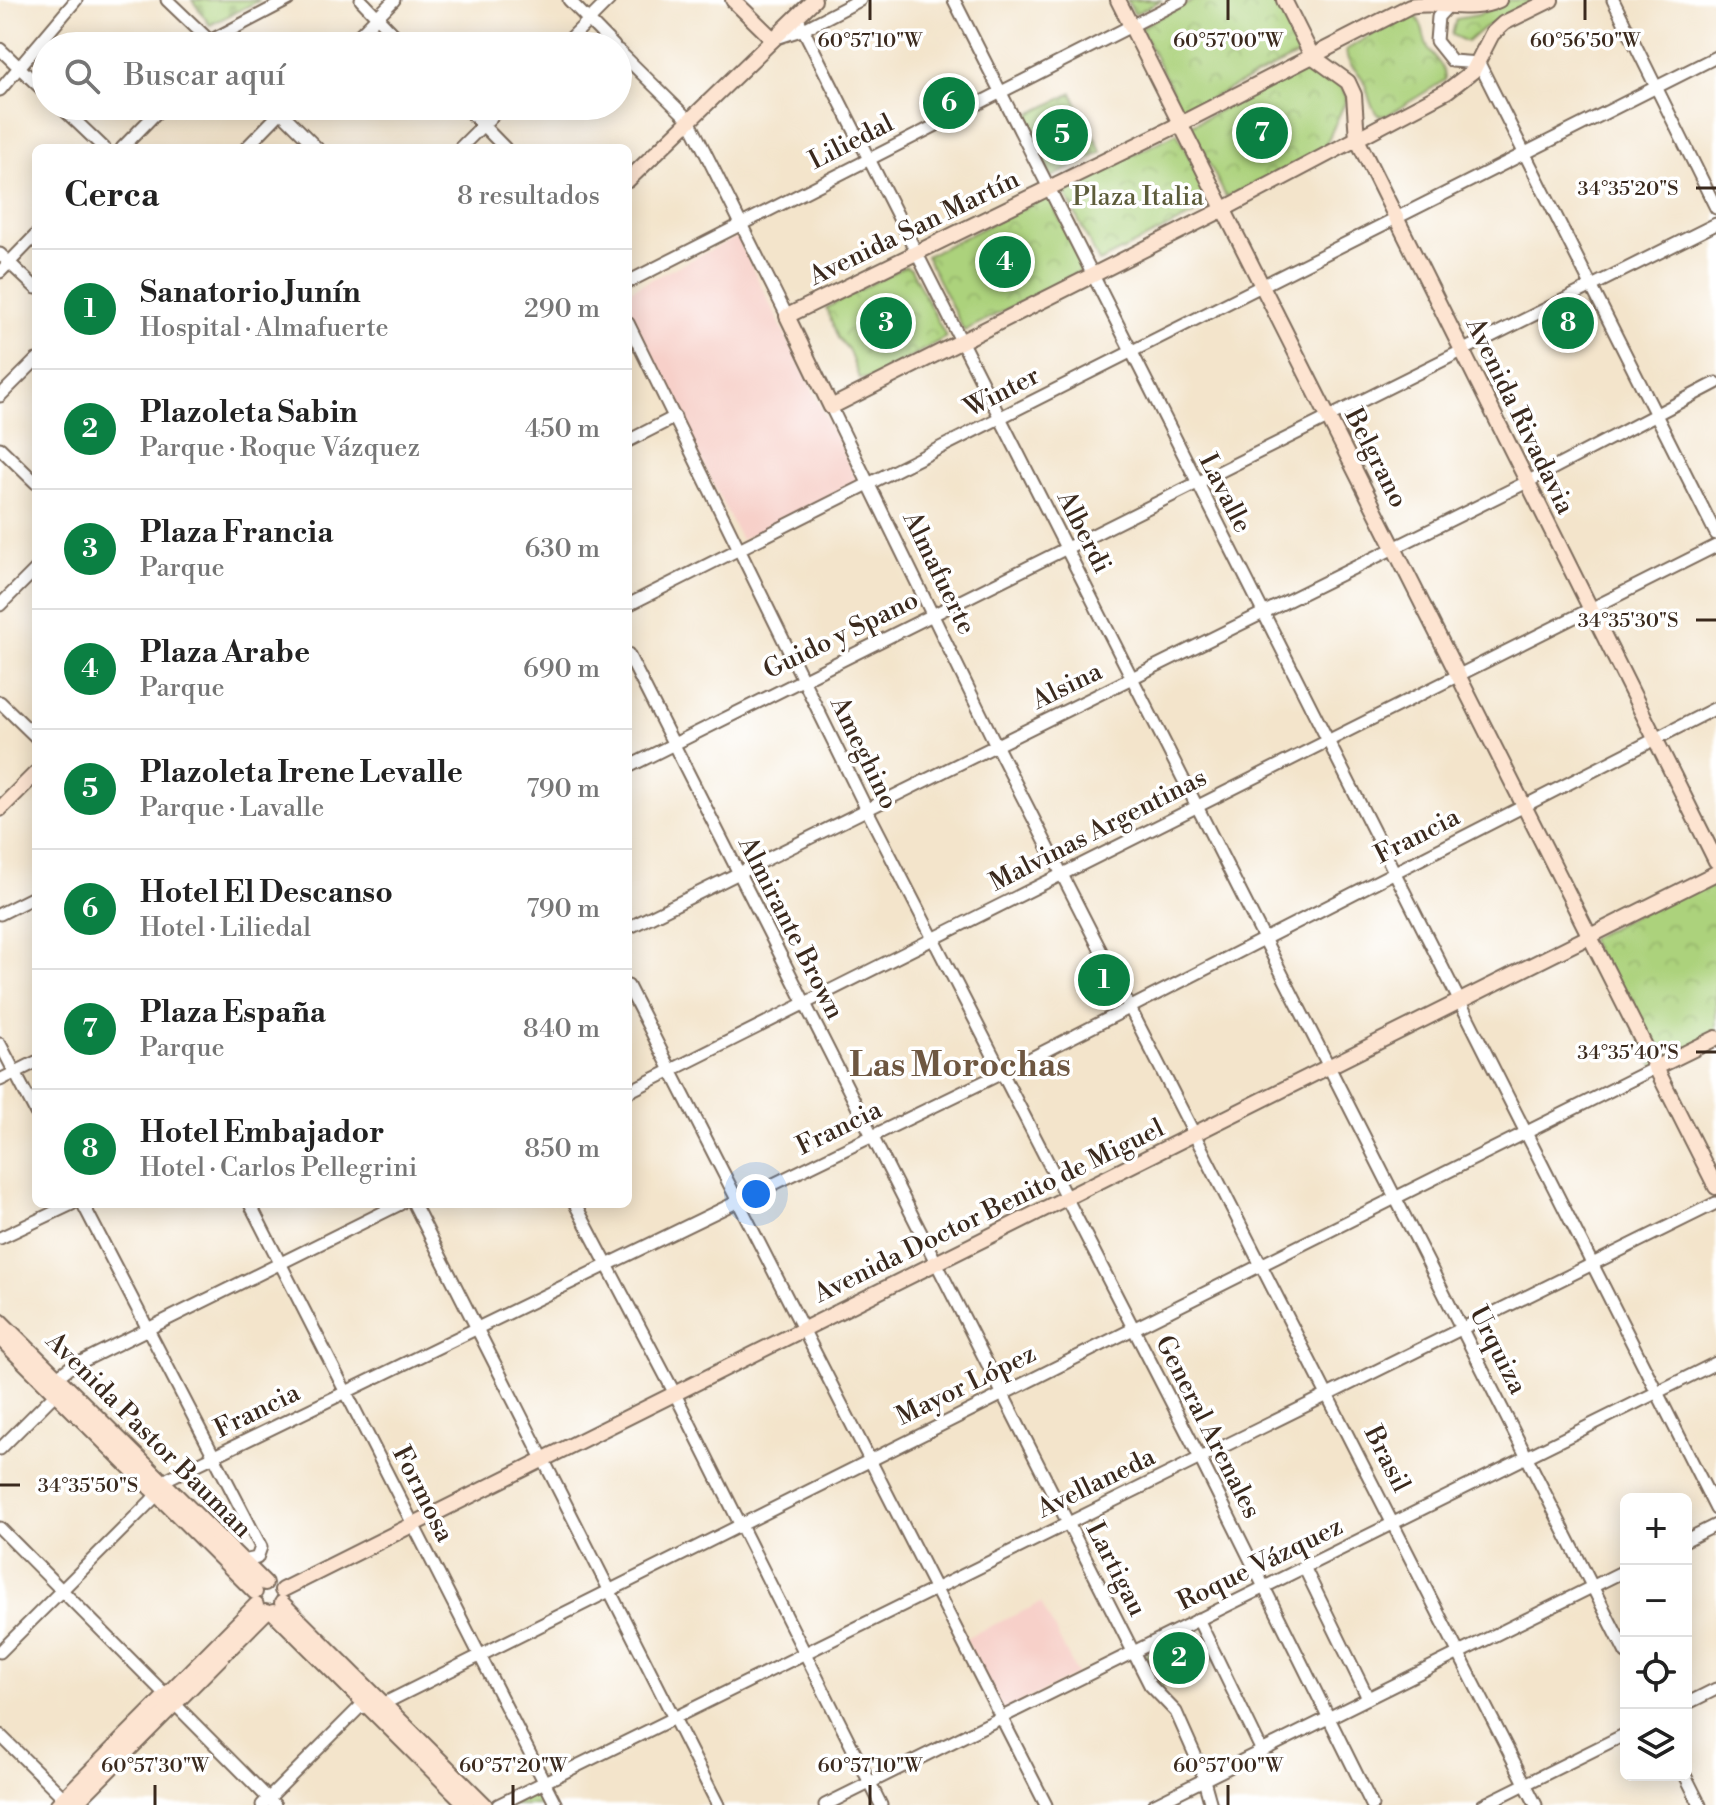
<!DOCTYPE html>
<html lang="es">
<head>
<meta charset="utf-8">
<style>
	:root { --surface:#fff; --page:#f2f2f2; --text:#222; --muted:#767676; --line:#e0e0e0; --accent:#0b8043 }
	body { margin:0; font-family:"Libre Bodoni",serif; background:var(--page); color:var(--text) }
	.controls { position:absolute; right:24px; bottom:24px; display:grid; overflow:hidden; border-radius:12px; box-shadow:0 4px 20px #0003 }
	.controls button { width:72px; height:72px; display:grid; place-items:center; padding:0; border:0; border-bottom:2px solid var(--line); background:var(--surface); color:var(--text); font:40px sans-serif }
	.you { position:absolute; left:756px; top:1194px; width:28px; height:28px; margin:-20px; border:6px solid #fff; border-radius:50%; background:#1a73e8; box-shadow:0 0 0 12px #1a73e833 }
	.badge { display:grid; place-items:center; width:52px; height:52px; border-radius:50%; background:var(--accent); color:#fff; font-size:26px; font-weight:700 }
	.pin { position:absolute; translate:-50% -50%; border:4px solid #fff; box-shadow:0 2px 8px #0006 }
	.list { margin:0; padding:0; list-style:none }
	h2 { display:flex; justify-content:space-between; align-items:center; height:104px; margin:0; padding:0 32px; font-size:34px }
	h2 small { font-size:26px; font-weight:400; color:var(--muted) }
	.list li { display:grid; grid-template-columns:52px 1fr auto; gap:24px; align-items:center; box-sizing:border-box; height:120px; padding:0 32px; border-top:2px solid var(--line) }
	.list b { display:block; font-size:30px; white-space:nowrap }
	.list p { margin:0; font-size:26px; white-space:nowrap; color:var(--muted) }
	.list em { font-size:26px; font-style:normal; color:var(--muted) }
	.icon { flex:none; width:44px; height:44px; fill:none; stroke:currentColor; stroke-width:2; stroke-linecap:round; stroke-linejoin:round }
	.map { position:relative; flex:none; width:1716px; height:1805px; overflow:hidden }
	.search { position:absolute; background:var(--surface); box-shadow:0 4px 20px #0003; left:32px; top:32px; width:600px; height:88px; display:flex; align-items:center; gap:20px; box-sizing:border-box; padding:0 28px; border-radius:44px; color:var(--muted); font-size:30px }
	.panel { position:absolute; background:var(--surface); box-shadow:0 4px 20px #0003; left:32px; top:144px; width:600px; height:1064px; border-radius:12px }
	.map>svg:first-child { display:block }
	.built { fill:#f7d0c9 }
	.cemetery { fill:url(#cemetery-stones); stroke:#747e4d; stroke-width:2 }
	.park { fill:url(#park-crowns); stroke:#747e4d; stroke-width:2 }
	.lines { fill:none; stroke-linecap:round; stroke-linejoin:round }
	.street-casing { stroke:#7b6b5b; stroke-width:15 }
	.secondary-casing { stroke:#7b6b5b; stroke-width:18 }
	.street { stroke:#fff; stroke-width:11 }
	.secondary { stroke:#fde4d1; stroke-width:14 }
	.ticks { fill:none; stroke:#3b2a1e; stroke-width:3 }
	.labels { text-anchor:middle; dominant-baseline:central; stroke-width:7; stroke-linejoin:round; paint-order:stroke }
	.street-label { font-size:26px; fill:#3b2a1e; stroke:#fff }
	.park-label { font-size:26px; fill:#5d5c3a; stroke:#fff }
	.district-label { font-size:34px; font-weight:bold; fill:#6e5741; stroke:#fff }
	.ticks-label { font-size:20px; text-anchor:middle; fill:#3b2a1e; stroke:#fff; stroke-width:7; stroke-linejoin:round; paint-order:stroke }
</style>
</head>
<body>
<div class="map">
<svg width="1716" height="1805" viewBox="0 0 1716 1805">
	<defs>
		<pattern id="cemetery-stones" width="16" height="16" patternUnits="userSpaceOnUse" patternTransform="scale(2)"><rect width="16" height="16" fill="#acd27c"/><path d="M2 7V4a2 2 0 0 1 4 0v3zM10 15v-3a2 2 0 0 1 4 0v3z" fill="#95b46b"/></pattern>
		<pattern id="park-crowns" width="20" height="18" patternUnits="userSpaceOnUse" patternTransform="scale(2)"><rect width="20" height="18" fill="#acd27c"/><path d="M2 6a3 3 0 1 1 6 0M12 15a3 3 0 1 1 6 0" fill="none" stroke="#95b46b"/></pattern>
	</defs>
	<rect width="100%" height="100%" fill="#fff"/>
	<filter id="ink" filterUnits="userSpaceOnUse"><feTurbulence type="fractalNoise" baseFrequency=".0125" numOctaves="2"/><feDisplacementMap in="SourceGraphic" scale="16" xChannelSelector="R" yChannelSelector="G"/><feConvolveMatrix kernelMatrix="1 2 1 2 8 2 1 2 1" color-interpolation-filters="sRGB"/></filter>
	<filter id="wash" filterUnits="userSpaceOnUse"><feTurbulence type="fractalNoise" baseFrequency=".006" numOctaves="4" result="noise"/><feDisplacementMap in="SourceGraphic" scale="32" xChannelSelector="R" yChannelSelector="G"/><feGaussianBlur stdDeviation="1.8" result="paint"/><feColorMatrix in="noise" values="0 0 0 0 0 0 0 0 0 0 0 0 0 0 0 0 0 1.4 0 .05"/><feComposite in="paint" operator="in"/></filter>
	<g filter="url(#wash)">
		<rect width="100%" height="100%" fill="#f3e4cb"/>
		<g class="built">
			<path d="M737 237 858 482 741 540 628 313V291Z"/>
			<path d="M1041 1603 1077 1674 1003 1712 965 1638Z"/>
		</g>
		<path class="cemetery" d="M192 0H260L210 25Z"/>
		<g class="park">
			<path d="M1127 0H1162L1134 14Z"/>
			<path d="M1194 0H1276L1302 53 1183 112 1140 27Z"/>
			<path d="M1509 0H1540L1483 28 1467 42 1452 35 1456 19 1478 15Z"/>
			<path d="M1414 14C1425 25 1422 39 1430 51 1437 62 1445 66 1445 80L1386 116 1379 115C1367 104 1370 91 1362 78 1355 67 1347 66 1346 50L1405 15Z"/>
			<path d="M1307 65 1340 86 1347 98 1322 153 1226 197 1190 126Z"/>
			<path d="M1072 93 1102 152 1052 177 1021 119Z"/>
			<path d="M1177 133 1213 205 1099 262 1063 189Z"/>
			<path d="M1048 196 1085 269 964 331 926 256Z"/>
			<path d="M905 266 911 269 946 337 871 379 859 378 848 349 838 338 826 308Z"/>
			<path d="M1716 873V1038L1655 1068 1589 939Z"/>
			<path d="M1197 1630 1212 1661 1161 1686 1145 1654Z"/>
			<path d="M541 1787 550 1805H510Z"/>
		</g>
	</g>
	<g filter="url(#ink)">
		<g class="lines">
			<defs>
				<g id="street">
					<path d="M167 0 213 44"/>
					<path d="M361 0 405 46"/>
					<path d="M569 0 614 46"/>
					<path d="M954 0 1716 1509"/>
					<path d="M1613 0 1716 208"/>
					<path d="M1448 1 1450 4 1438 17 1436 41 1452 61 1479 63 1716 534"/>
					<path d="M797 17 1626 1653"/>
					<path d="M773 39 804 29 860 0"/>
					<path d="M210 41 288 0"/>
					<path d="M348 46 394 0"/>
					<path d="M563 46 609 0"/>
					<path d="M0 49 46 93"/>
					<path d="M618 50 689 120 787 316"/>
					<path d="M0 90 76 0"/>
					<path d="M60 106 104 148"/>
					<path d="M275 106 317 148"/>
					<path d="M464 106 505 148"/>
					<path d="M122 148 163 106"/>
					<path d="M246 148 287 106"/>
					<path d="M460 148 502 106"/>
					<path d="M0 254 36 288"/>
					<path d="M0 272 36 235"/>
					<path d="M628 282 1182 0"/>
					<path d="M628 323 867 810 1199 1456 1372 1805"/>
					<path d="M0 396 36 360"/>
					<path d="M831 407 996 745 1536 1805"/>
					<path d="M628 441 675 417"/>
					<path d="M0 448 36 483"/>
					<path d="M0 605 36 569"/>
					<path d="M628 605 1716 57"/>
					<path d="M628 654 1150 1685 1176 1712 1200 1766 1211 1805"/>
					<path d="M0 702 36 737"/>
					<path d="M628 767 1716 224"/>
					<path d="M0 914 36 896"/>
					<path d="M628 928 1527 482 1716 383"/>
					<path d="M628 986 1046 1805"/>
					<path d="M0 1044 36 1113"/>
					<path d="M0 1080 36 1062"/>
					<path d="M628 1092 1716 546"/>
					<path d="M83 1204 261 1547 257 1558 243 1561"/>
					<path d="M250 1204 556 1805"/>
					<path d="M414 1204 718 1805"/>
					<path d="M575 1204 675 1394 881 1805"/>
					<path d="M0 1238 72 1204"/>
					<path d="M53 1380 69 1368 400 1204"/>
					<path d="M0 1449 59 1390"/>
					<path d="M0 1528 275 1805"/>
					<path d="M1686 1540 1716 1525"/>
					<path d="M1304 1567 1368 1698"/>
					<path d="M1198 1619 1262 1751"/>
					<path d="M0 1652 151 1501 169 1478 1002 1073 1716 708"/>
					<path d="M1686 1704 1716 1689"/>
					<path d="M0 1735 68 1802"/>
					<path d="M1685 1775 1700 1805"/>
					<path d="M262 1805 359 1708 383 1704 1655 1068"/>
					<path d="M498 1805 1716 1203"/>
					<path d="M825 1805 1716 1363"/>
					<path d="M1153 1805 1626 1570"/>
					<path d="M1483 1805 1626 1734"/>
				</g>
				<g id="secondary">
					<path d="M733 0 773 39"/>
					<path d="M1118 0 1716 1187"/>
					<path d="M1284 0 1312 56 1348 82 1354 95 1357 139 1716 861"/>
					<path d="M1499 0C1470 14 1438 0 1410 6L1180 124 787 316 831 407 1224 209 1447 91 1473 71 1492 34 1504 23 1551 0"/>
					<path d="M628 180 814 0"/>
					<path d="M0 809 36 773"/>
					<path d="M1655 1068 1716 1038"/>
					<path d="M0 1321 265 1583"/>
					<path d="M0 1338 255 1592"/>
					<path d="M282 1590 1716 873"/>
					<path d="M282 1603 485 1805"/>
					<path d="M273 1612 467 1805"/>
					<path d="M57 1805 256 1605"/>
					<path d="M74 1805 266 1612"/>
				</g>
			</defs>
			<use href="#street" class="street-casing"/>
			<use href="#secondary" class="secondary-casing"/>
			<use href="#street" class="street"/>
			<use href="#secondary" class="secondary"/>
		</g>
	</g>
	<path class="ticks" d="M870 0V20M1228 0V20M1585 0V20M1696 188H1716M1696 620H1716M1696 1052H1716M0 1485H20M155 1785V1805M513 1785V1805M870 1785V1805M1228 1785V1805"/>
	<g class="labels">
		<g class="street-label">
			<text transform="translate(851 142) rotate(-27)">Liliedal</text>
			<text transform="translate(914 228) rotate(-26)">Avenida San Martín</text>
			<text transform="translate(1002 392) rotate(-27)">Winter</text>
			<text transform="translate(1520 416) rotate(64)">Avenida Rivadavia</text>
			<text transform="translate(1376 458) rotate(63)">Belgrano</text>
			<text transform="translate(1225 493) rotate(63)">Lavalle</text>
			<text transform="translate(1084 532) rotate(63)">Alberdi</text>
			<text transform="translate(939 573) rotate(64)">Almafuerte</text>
			<text transform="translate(841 635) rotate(-26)">Guido y Spano</text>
			<text transform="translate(1067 686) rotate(-26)">Alsina</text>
			<text transform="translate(864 753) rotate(64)">Ameghino</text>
			<text transform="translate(1098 830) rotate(-27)">Malvinas Argentinas</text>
			<text transform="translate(1417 836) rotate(-27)">Francia</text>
			<text transform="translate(791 928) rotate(63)">Almirante Brown</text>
			<text transform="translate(839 1128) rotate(-26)">Francia</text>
			<text transform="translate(989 1211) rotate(-26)">Avenida Doctor Benito de Miguel</text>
			<text transform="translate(1498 1350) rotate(63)">Urquiza</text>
			<text transform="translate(966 1385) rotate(-26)">Mayor López</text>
			<text transform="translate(257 1411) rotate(-26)">Francia</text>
			<text transform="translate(1208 1427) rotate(63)">General Arenales</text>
			<text transform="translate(149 1435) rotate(45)">Avenida Pastor Bauman</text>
			<text transform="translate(1387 1459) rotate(63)">Brasil</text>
			<text transform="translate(1096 1483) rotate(-26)">Avellaneda</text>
			<text transform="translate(423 1494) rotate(63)">Formosa</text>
			<text transform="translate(1260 1564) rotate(-26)">Roque Vázquez</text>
			<text transform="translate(1116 1569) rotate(63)">Lartigau</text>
		</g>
		<g class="park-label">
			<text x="1138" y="197">Plaza Italia</text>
		</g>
		<g class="district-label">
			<text x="960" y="1066">Las Morochas</text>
		</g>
	</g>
	<g class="ticks-label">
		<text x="870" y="47">60°57'10"W</text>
		<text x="1228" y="47">60°57'00"W</text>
		<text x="1585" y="47">60°56'50"W</text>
		<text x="1628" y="195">34°35'20"S</text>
		<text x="1628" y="627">34°35'30"S</text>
		<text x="1628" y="1059">34°35'40"S</text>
		<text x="88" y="1492">34°35'50"S</text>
		<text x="155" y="1772">60°57'30"W</text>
		<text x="513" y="1772">60°57'20"W</text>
		<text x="870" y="1772">60°57'10"W</text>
		<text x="1228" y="1772">60°57'00"W</text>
	</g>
</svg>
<div class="controls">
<button>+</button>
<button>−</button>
<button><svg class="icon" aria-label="locate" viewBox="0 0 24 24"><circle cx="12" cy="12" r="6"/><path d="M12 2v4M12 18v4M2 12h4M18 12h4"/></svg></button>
<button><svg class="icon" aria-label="layers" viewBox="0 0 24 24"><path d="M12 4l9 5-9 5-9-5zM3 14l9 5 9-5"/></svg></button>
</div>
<div class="you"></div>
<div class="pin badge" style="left:1104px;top:980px">1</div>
<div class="pin badge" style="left:1179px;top:1658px">2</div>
<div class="pin badge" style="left:886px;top:323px">3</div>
<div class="pin badge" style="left:1005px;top:262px">4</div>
<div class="pin badge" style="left:1062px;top:135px">5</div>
<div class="pin badge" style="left:949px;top:103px">6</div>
<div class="pin badge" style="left:1262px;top:133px">7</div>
<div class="pin badge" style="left:1568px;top:323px">8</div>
<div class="search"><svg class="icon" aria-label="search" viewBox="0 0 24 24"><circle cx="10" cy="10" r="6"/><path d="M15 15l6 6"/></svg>Buscar aquí</div>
<section class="panel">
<h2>Cerca<small>8 resultados</small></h2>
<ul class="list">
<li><span class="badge">1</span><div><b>Sanatorio Junín</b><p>Hospital · Almafuerte</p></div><em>290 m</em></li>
<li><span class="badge">2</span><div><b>Plazoleta Sabin</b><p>Parque · Roque Vázquez</p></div><em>450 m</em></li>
<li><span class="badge">3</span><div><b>Plaza Francia</b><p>Parque</p></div><em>630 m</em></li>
<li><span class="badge">4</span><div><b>Plaza Arabe</b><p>Parque</p></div><em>690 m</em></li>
<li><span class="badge">5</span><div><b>Plazoleta Irene Levalle</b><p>Parque · Lavalle</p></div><em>790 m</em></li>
<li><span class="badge">6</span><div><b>Hotel El Descanso</b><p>Hotel · Liliedal</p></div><em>790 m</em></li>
<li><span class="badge">7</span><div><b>Plaza España</b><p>Parque</p></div><em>840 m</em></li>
<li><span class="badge">8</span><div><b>Hotel Embajador</b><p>Hotel · Carlos Pellegrini</p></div><em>850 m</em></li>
</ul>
</section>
</div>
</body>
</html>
